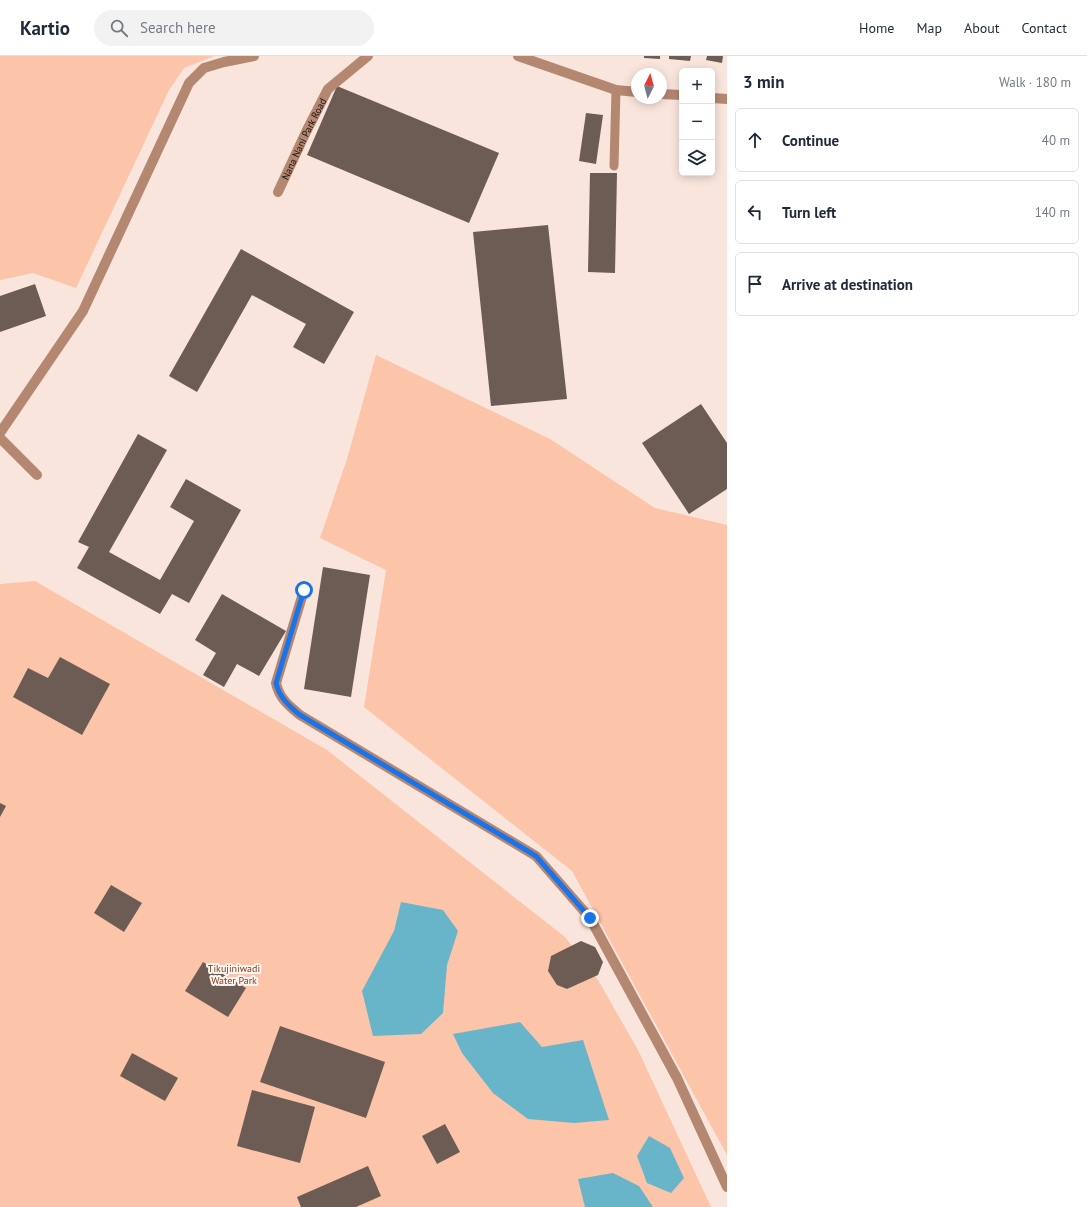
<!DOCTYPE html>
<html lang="en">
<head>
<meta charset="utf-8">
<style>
	:root { --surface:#fff; --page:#f2f2f3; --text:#1f2937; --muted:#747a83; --line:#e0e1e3 }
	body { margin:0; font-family:"PT Sans",sans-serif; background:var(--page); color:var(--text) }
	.controls { position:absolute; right:12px; top:12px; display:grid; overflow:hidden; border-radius:6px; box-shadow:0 2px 10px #0003 }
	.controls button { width:36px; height:36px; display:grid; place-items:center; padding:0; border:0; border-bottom:1px solid var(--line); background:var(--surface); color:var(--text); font:20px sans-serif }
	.compass { position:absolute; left:631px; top:12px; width:36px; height:36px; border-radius:50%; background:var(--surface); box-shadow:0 2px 10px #0003; rotate:6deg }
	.stop { position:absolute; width:12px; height:12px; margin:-9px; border:3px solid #1a73e8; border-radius:50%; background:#fff }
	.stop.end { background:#1a73e8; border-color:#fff; box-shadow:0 1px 4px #0008 }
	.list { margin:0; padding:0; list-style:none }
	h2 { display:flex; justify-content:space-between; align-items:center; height:52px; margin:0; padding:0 16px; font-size:17px }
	h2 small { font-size:13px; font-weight:400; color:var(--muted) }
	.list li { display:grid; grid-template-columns:26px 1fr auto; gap:12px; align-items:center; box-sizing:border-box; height:64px; margin:0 8px 8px; padding:0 8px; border:1px solid var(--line); border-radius:6px }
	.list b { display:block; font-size:15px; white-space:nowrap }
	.list em { font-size:13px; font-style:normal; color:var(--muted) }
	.icon { flex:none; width:22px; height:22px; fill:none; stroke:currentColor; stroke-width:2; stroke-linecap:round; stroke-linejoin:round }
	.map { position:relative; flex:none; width:727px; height:1151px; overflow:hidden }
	header { display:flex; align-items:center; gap:24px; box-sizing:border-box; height:56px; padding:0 20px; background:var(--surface); border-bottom:1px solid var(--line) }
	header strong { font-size:19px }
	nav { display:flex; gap:22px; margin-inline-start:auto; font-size:14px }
	.search { width:280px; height:36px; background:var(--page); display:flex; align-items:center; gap:10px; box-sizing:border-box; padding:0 14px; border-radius:22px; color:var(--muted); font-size:15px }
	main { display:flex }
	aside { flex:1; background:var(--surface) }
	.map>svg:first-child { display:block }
	.green { fill:#fcc4a9 }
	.water { fill:#68b5ca }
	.building { fill:#6d5c54 }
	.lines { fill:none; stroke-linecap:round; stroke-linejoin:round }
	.lane { stroke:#b48771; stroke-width:9 }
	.street { stroke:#b48771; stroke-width:10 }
	.route { stroke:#1a73e8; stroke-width:5 }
	.labels { text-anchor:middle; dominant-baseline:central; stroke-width:4; stroke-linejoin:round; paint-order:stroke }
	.street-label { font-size:10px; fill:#1b1511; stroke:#fdf5f1 }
	.park-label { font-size:10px; fill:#833b10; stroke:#fdf5f1 }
</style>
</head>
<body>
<header>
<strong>Kartio</strong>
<div class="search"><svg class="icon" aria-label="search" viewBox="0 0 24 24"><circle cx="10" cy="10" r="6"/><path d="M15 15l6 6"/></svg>Search here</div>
<nav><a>Home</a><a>Map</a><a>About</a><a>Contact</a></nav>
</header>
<main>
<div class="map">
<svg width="727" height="1151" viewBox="0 0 727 1151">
	<rect width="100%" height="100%" fill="#f9e5dc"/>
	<g class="green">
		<path d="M0 0H214L184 12 169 34 76 232 33 217 0 224Z"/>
		<path d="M376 299 550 383 655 452 727 469V1099L572 815 364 651 386 514 320 482 347 403Z"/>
		<path d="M35 525 327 694 565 881 598 924 638 994 711 1151H0V528Z"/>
	</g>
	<g class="water">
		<path d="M401 846 443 854 458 875 447 909 443 957 421 978 373 980 362 935 394 875Z"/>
		<path d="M520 966 542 991 583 984 609 1064 574 1067 528 1063 493 1037 462 997 453 978Z"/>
		<path d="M649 1080 670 1092 684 1122 671 1137 647 1127 637 1100Z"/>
		<path d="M613 1117 639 1130 653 1151H585L578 1123Z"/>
	</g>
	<g class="building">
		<path d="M644 0H660V3L644 2Z"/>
		<path d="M669 0H691L690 5 669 3Z"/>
		<path d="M707 0H723L722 7 706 4Z"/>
		<path d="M337 30 499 97 469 167 307 99Z"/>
		<path d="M586 57 603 59 596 108 579 105Z"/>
		<path d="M590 117H617L615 217 588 216Z"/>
		<path d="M548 169 567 343 491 350 473 176Z"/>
		<path d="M241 193 354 256 324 308 293 291 306 268 252 239 197 336 169 320Z"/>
		<path d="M35 228 46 260 0 276V240Z"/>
		<path d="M701 348 727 387V433L689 458 642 387Z"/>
		<path d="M138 378 167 394 109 496 160 524 194 465 170 451 186 423 241 454 189 547 172 538 160 558 77 512 89 491 78 486Z"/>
		<path d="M323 511 370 519 351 641 304 633Z"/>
		<path d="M222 538 286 575 259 620 237 608 224 631 203 619 216 597 195 584Z"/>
		<path d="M60 601 110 628 82 679 13 641 28 612 48 622Z"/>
		<path d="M0 747 6 750 0 761Z"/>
		<path d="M111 829 142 847 124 876 94 857Z"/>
		<path d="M581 885 595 891 603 906 598 919 567 933 557 929 548 915 551 900Z"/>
		<path d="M203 906 246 932 228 961 185 935Z"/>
		<path d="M280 970 385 1006 366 1062 260 1026Z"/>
		<path d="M132 997 178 1022 165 1045 120 1020Z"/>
		<path d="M252 1034 315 1051 300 1107 237 1090Z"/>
		<path d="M445 1068 460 1096 437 1108 422 1080Z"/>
		<path d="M368 1110 381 1140 356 1151H301L297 1141Z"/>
	</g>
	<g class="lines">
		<path class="lane" d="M614 110 616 34"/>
		<g class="street">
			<path d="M518 0 616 34 637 36"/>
			<path d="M661 38 682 39"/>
			<path d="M712 42 727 43"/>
			<path id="s1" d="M278 136 306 76 328 33 368 0"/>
			<path d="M0 377 83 255 189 27 204 12 224 6 254 0"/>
			<path d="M0 382 37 419"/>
			<path d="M304 534 276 627C279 642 289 650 300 659L536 800 590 862 677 1022 727 1131"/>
		</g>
	</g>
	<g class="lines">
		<path class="route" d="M304 534 276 627C279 641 289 650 300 659L536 800 590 862"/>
	</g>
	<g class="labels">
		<g class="street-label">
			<text stroke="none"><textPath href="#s1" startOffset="59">Nana Nani Park Road</textPath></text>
		</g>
		<g class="park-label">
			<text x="234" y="912">Tikujiniwadi<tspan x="234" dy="12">Water Park</tspan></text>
		</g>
	</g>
</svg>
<div class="controls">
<button>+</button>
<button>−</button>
<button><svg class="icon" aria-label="layers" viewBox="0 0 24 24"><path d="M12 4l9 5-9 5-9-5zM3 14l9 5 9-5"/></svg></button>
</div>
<svg class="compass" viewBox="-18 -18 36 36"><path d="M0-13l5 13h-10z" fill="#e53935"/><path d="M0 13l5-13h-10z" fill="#747a83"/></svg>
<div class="stop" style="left:304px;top:534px"></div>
<div class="stop end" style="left:590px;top:862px"></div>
</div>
<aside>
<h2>3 min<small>Walk · 180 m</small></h2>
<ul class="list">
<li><svg class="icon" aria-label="ahead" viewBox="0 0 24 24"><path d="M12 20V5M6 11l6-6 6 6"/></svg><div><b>Continue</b></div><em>40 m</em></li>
<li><svg class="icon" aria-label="left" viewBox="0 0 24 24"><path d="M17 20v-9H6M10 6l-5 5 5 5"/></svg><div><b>Turn left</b></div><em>140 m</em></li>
<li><svg class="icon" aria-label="arrive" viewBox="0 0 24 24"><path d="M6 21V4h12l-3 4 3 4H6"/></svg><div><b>Arrive at destination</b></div></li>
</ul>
</aside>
</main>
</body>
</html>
